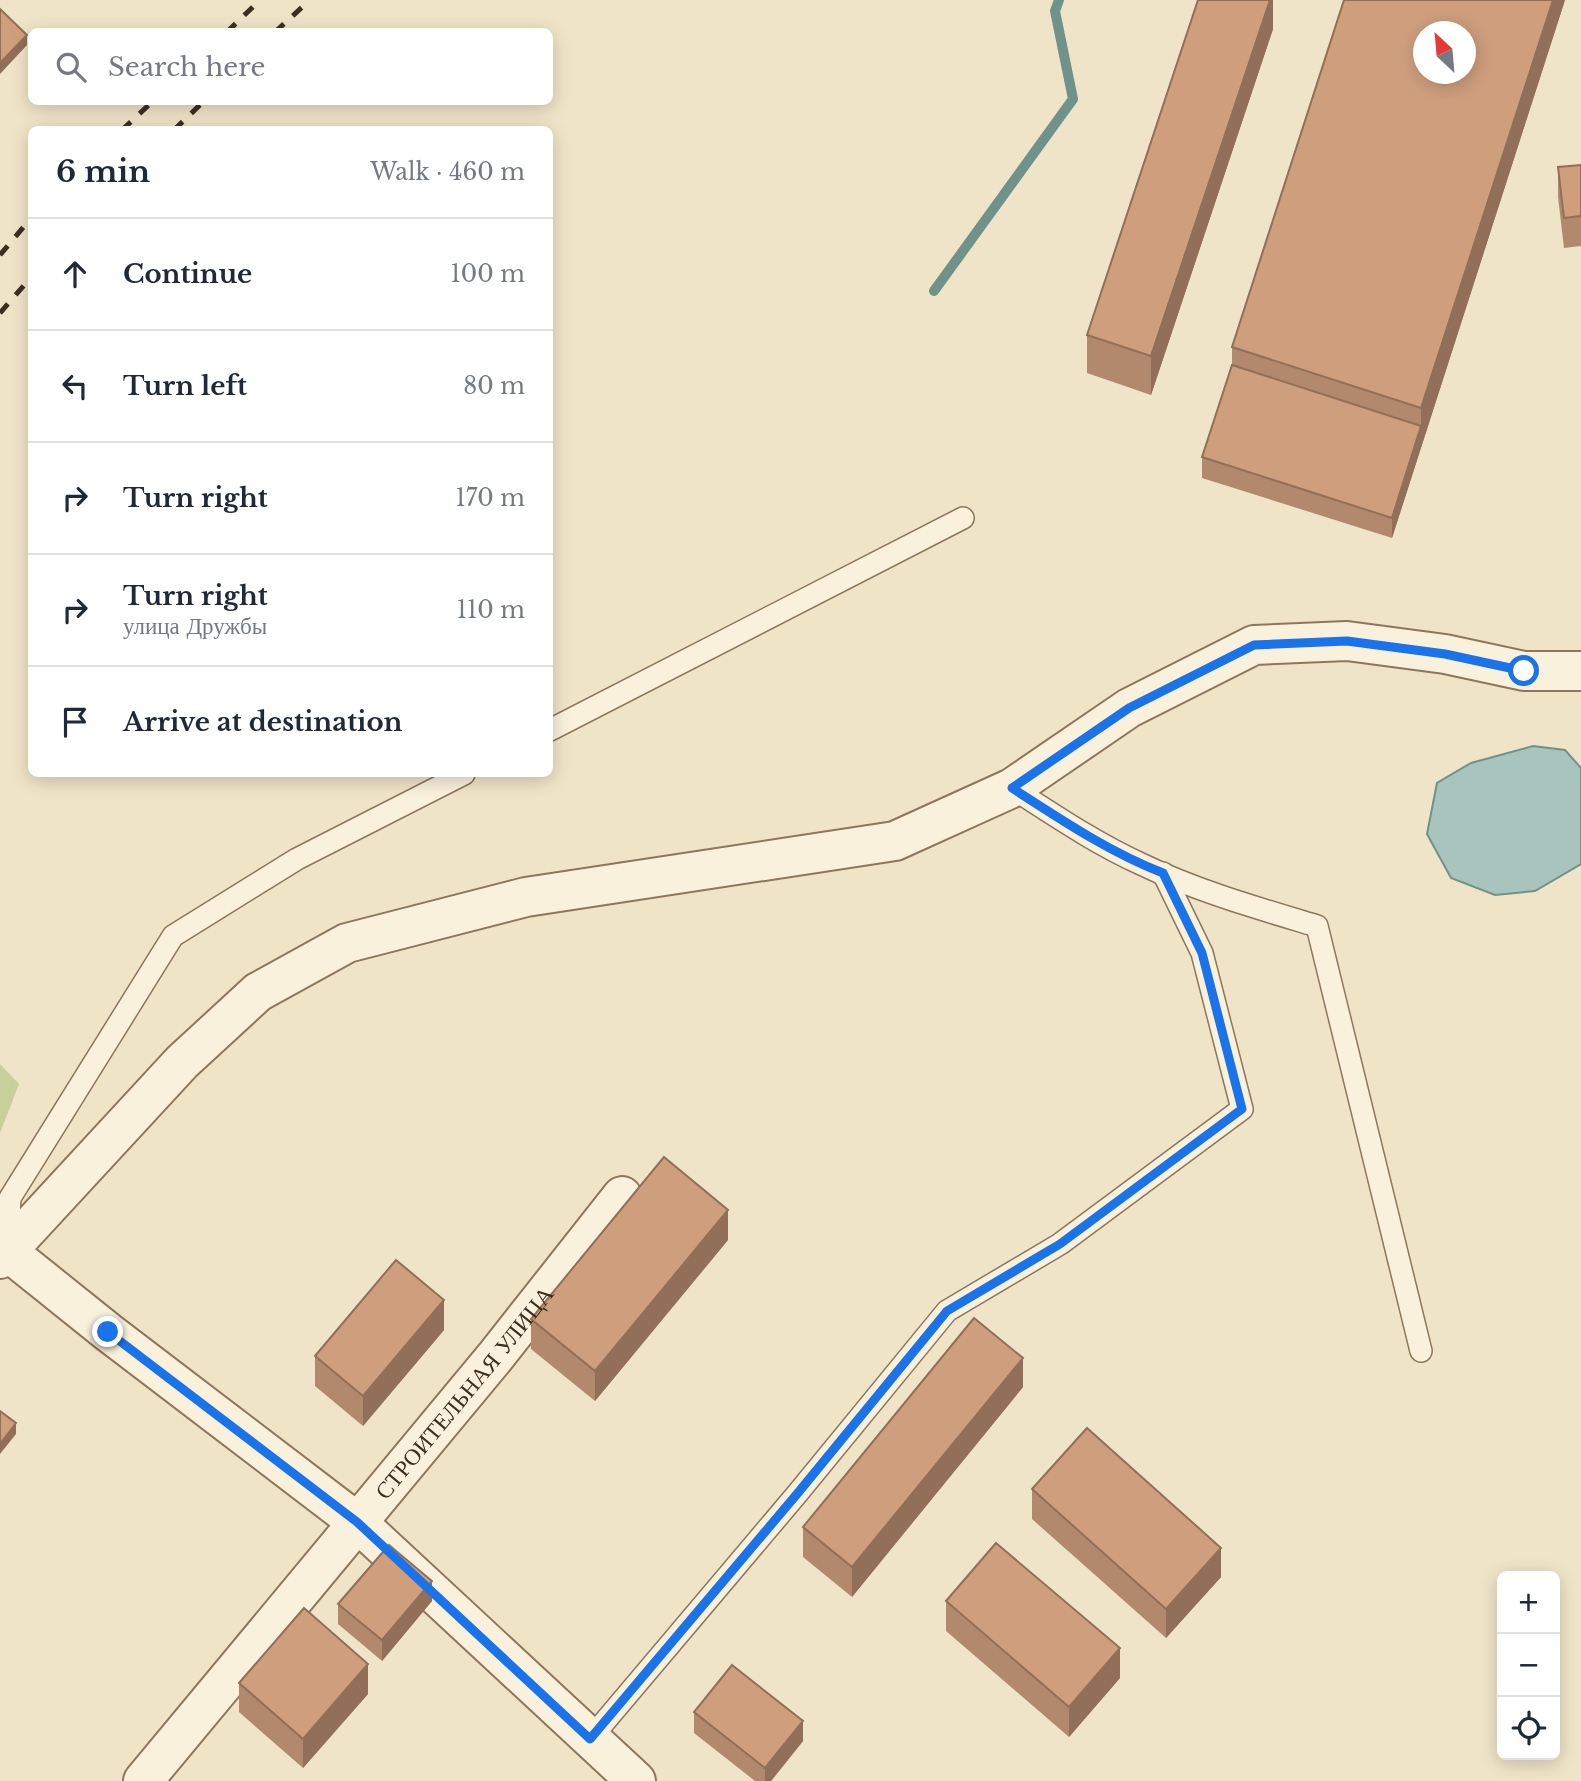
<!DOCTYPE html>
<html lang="en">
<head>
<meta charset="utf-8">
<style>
	:root { --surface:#fff; --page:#f6f6f7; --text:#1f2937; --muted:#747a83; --line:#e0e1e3 }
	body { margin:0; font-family:"Libre Baskerville",serif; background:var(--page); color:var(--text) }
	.controls { position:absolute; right:21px; bottom:21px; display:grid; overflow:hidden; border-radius:10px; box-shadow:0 4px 18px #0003 }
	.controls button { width:63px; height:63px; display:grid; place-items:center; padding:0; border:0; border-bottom:2px solid var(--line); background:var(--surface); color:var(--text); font:35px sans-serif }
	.compass { position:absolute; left:1413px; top:21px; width:63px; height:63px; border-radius:50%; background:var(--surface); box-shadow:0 4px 18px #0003; rotate:334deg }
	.stop { position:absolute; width:21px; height:21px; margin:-16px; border:5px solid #1a73e8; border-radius:50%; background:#fff }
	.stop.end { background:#1a73e8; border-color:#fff; box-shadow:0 2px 7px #0008 }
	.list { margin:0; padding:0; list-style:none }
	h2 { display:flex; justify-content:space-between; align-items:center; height:91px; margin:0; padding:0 28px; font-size:30px }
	h2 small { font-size:23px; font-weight:400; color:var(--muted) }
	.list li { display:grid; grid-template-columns:46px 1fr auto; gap:21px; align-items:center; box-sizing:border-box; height:112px; padding:0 28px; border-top:2px solid var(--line) }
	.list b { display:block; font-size:26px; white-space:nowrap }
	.list p { margin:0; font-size:23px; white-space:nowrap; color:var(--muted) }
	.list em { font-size:23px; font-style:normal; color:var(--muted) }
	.icon { flex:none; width:38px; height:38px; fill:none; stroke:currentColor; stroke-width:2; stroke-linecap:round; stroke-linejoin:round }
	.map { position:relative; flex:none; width:1581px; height:1781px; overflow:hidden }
	.search { position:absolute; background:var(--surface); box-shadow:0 4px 18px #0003; left:28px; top:28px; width:525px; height:77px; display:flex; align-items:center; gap:18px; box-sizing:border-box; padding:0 24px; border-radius:10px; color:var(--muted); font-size:26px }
	.panel { position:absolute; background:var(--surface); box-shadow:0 4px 18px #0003; left:28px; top:126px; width:525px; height:651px; border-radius:10px }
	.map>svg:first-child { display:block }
	.green { fill:#c9cf9b }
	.water { fill:#a9c4bc; stroke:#6f938a; stroke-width:2 }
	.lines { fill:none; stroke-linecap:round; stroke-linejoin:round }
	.stream { stroke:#6f938a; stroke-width:10 }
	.lane-casing { stroke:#8d765c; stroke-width:24 }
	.street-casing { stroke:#8d765c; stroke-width:42 }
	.lane { stroke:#faf1dc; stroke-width:21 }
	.street { stroke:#faf1dc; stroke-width:38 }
	.rail { stroke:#3d2e20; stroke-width:5; stroke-dasharray:12 12; stroke-linecap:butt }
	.wall { fill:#b2896c }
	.shaded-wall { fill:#916f58 }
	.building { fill:#cf9f7d; stroke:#916f58; stroke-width:2; fill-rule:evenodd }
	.route { stroke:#1a73e8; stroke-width:9 }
	.labels { text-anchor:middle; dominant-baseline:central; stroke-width:6; stroke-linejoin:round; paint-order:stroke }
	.street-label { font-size:23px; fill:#3d2e20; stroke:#f7eed8 }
</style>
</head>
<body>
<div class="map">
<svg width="1581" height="1781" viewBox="0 0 1581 1781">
	<rect width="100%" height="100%" fill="#f0e4c8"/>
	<path class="green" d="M0 1064 19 1084 0 1133Z"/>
	<path class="water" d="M1533 746 1565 750 1581 768V864L1535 891 1495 895 1451 878 1427 834 1437 783 1471 763Z"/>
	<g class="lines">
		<path class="stream" d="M934 291 1073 99 1055 11 1059 0"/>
		<defs>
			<g id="lane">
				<path d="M550 730 963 518"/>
				<path d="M1012 788C1054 815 1095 843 1141 864 1197 891 1257 908 1317 926L1421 1351"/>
				<path d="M7 1249 10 1198 173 936 297 859 464 774"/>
				<path d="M590 1739 797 1494 947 1311 1060 1244 1242 1109 1202 953 1163 873"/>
			</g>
			<g id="street">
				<path d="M7 1251 108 1332 357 1522 636 1781"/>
				<path d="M0 1259 182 1062 258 992 347 943 526 897 895 841 1012 788 1129 708 1254 645 1347 641 1445 654 1524 671H1581"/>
				<path id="s1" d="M143 1781 495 1357 622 1196"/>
			</g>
		</defs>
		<use href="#lane" class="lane-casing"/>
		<use href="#street" class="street-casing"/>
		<use href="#lane" class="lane"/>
		<use href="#street" class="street"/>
		<g class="rail">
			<path d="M227 32 260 0"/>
			<path d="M275 32 310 0"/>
			<path d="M122 130 152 102"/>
			<path d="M174 130 203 102"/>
			<path d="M0 255 32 217"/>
			<path d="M0 313 32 276"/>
		</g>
	</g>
	<g class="wall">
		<path d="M1273 0V29L1151 395 1087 373V335Z"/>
		<path d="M1565 0 1392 538 1202 478V457L1232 365V347Z"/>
		<path d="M1581 165V246L1564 248 1558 197V167Z"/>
		<path d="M728 1240 595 1401 531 1349V1319Z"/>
		<path d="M444 1330 363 1426 315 1386V1356Z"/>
		<path d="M1023 1387 852 1597 803 1557V1527Z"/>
		<path d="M1032 1489 1221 1577 1166 1638 1032 1519Z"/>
		<path d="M432 1601 382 1661 338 1624V1604Z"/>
		<path d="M946 1601 1120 1678 1069 1737 946 1631Z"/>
		<path d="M239 1683 368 1694 303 1768 239 1712Z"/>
		<path d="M694 1712 803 1741 771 1781H755L694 1733Z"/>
	</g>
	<g class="shaded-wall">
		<path d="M1270 0H1273V29L1151 395V356Z"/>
		<path d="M1553 0H1565L1392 538V518L1421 426V408Z"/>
		<path d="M27 35V45L0 74V63Z"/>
		<path d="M728 1210V1240L595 1401V1371Z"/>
		<path d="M444 1300V1330L363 1426V1396Z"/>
		<path d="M1023 1358V1387L852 1597V1567Z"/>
		<path d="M16 1423V1434L0 1454V1444Z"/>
		<path d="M1221 1548V1577L1166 1638V1609Z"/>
		<path d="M432 1581V1601L382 1661V1640Z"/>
		<path d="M1120 1648V1678L1069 1737V1707Z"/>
		<path d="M368 1664V1694L303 1768V1739Z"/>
		<path d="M803 1721V1741L771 1781H765V1768Z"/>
	</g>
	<g class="building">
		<path d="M1198 0H1270L1151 356 1087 335Z"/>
		<path d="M1344 0H1553L1421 408 1232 347ZM1424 32H1466V74H1424Z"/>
		<path d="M0 9 27 35 0 63Z"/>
		<path d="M1581 165V216L1564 218 1558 167Z"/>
		<path d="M1232 365 1421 426 1392 518 1202 457Z"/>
		<path d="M664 1157 728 1210 595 1371 531 1319Z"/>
		<path d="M396 1260 444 1300 363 1396 315 1356Z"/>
		<path d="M974 1318 1023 1358 852 1567 803 1527Z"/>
		<path d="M0 1411 16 1423 0 1444Z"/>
		<path d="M1087 1428 1221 1548 1166 1609 1032 1489Z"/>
		<path d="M996 1543 1120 1648 1069 1707 946 1601Z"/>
		<path d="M389 1545 432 1581 382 1640 338 1604Z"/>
		<path d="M304 1608 368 1664 303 1739 239 1683Z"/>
		<path d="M732 1665 803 1721 765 1768 694 1712Z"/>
	</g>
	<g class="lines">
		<path class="route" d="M108 1332 357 1522 590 1739 797 1494 947 1311 1060 1244 1242 1109 1202 953 1163 873C1109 852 1060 819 1012 788L1129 708 1254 645 1347 641 1445 654 1524 671"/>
	</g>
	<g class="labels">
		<g class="street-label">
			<text stroke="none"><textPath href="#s1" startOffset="504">СТРОИТЕЛЬНАЯ УЛИЦА</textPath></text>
		</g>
	</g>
</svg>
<div class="controls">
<button>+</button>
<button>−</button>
<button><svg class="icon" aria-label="locate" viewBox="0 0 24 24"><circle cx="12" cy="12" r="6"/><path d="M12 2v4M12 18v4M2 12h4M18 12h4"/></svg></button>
</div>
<svg class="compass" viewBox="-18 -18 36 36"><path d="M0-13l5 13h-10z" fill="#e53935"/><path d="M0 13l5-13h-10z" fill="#747a83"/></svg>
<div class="stop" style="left:1524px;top:671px"></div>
<div class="stop end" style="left:108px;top:1332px"></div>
<div class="search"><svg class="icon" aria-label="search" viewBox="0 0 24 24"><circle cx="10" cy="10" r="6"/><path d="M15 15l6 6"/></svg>Search here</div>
<section class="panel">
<h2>6 min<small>Walk · 460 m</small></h2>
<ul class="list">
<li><svg class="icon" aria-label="ahead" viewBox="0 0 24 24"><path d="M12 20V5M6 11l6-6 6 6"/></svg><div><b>Continue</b></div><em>100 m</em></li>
<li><svg class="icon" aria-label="left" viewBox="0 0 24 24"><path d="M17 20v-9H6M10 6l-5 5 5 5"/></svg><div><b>Turn left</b></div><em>80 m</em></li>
<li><svg class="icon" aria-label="right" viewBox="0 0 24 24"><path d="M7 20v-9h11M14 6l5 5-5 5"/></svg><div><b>Turn right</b></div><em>170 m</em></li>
<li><svg class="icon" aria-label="right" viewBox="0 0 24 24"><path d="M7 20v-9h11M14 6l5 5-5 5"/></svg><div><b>Turn right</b><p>улица Дружбы</p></div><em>110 m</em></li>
<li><svg class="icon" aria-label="arrive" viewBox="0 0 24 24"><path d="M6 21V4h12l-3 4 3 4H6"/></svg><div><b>Arrive at destination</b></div></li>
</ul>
</section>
</div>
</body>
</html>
